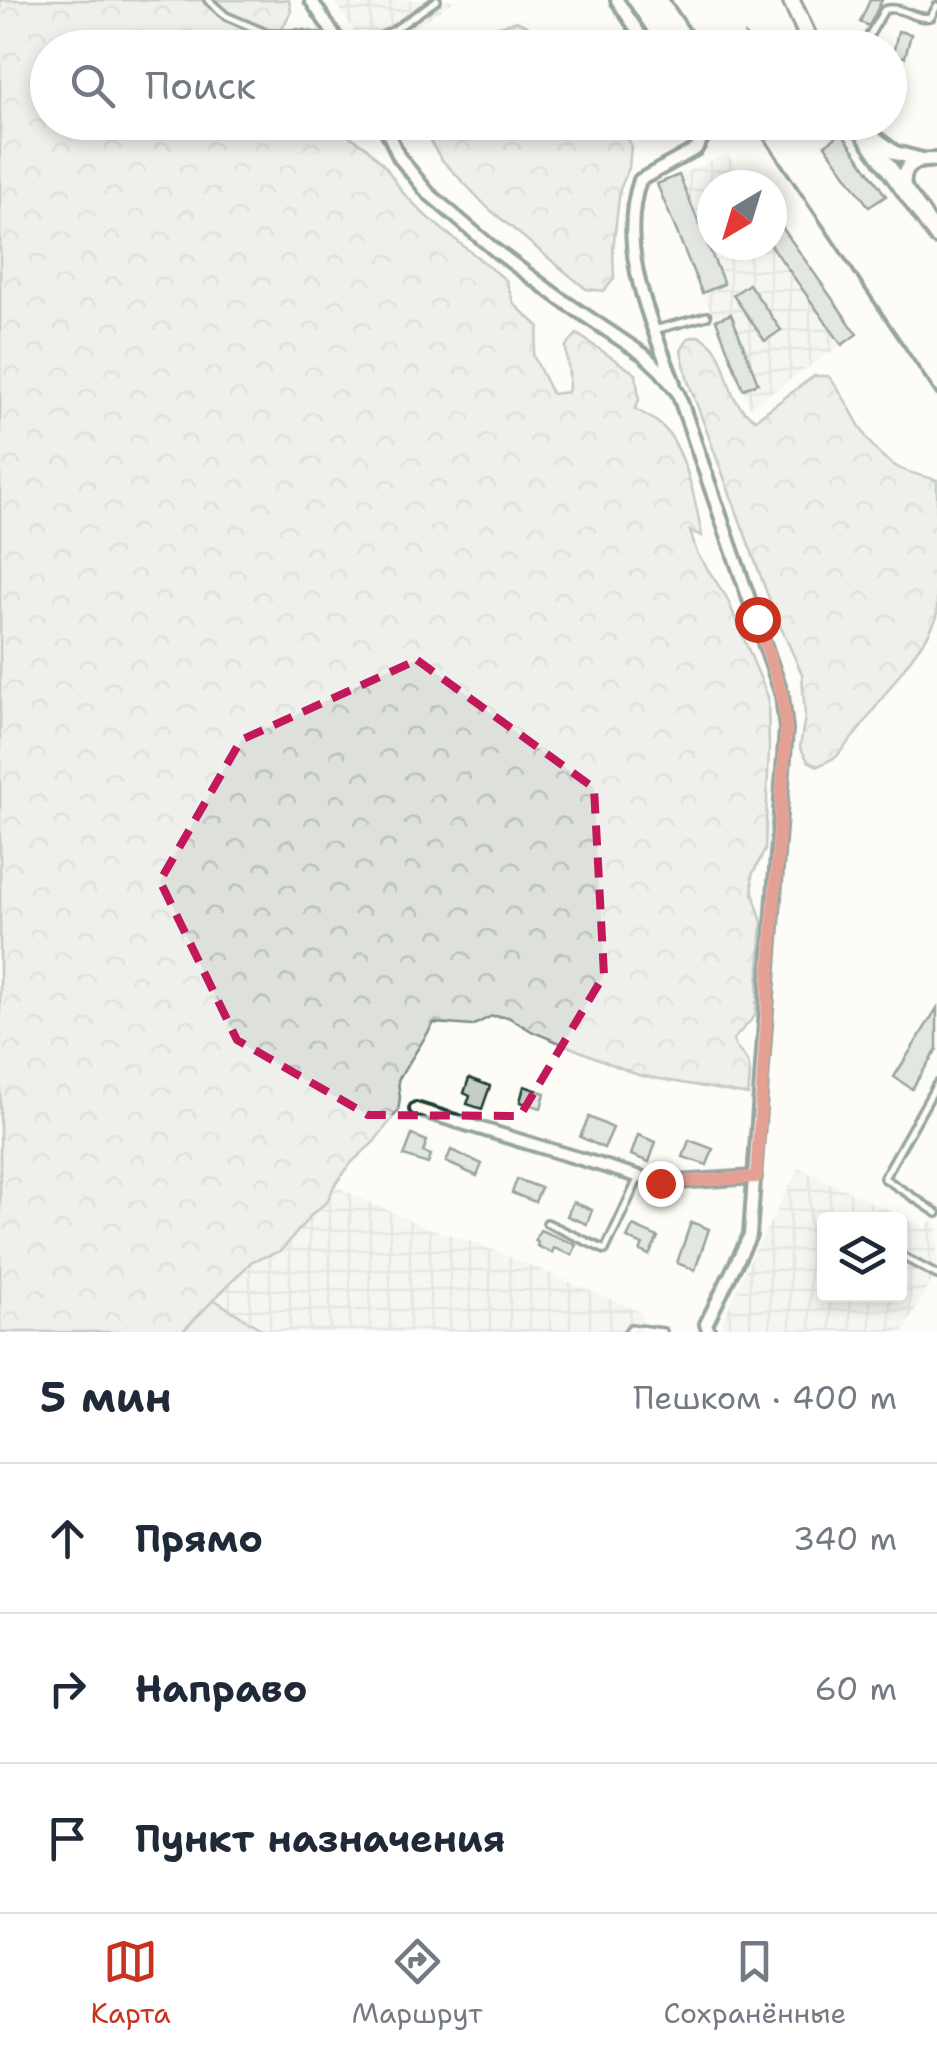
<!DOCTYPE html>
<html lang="ru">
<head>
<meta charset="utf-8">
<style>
	:root { --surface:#fff; --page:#f2f2f3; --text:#1f2937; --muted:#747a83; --line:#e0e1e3; --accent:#c8321e }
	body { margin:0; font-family:"Shantell Sans",sans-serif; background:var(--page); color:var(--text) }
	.controls { position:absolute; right:30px; bottom:30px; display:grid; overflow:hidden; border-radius:10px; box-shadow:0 5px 15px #0003 }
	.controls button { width:90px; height:90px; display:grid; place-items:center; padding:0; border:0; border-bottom:2px solid var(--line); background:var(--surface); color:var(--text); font:50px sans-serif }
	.compass { position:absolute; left:697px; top:170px; width:90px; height:90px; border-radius:50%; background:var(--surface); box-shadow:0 5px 15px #0003; rotate:218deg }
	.stop { position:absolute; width:30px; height:30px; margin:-22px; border:8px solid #c8321e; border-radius:50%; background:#fff }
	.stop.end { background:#c8321e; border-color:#fff; box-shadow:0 2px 10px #0008 }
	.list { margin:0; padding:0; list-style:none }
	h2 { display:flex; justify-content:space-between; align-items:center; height:130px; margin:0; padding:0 40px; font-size:42px }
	h2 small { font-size:32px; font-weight:400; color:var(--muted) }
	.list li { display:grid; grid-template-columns:65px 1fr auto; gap:30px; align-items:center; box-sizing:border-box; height:150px; padding:0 40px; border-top:2px solid var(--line) }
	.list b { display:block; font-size:38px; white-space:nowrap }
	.list em { font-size:32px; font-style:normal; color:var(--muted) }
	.icon { flex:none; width:55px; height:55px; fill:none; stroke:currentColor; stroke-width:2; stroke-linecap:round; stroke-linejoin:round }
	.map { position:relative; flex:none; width:937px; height:1332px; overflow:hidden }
	.search { position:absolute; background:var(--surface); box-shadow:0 5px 15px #0003; left:30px; right:30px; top:30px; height:110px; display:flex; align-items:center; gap:25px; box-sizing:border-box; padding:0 35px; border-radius:55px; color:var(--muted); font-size:38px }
	.sheet { height:580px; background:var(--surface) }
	nav { display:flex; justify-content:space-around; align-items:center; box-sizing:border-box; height:140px; border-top:2px solid var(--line); background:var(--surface); font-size:28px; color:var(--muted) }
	nav a { display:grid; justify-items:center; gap:5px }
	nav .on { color:var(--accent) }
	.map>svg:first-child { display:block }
	.industrial { fill:url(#industrial-grid); fill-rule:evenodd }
	.grass { fill:url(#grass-tufts); stroke:#7e8e88; stroke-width:2.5 }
	.forest { fill:url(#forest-crowns); stroke:#7e8e88; stroke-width:2.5 }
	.building { fill:#c6cdc7; stroke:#1f3d34; stroke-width:2.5 }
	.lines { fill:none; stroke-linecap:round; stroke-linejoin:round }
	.service-casing { stroke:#1f3d34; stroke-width:12 }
	.minor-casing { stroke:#1f3d34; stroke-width:18 }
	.tertiary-casing { stroke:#1f3d34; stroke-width:20 }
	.secondary-casing { stroke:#1f3d34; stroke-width:22 }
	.path { stroke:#1f3d34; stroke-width:2.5; stroke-dasharray:8 8; stroke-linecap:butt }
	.service { stroke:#fdfcf7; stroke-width:5 }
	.minor { stroke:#fdfcf7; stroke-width:10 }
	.tertiary { stroke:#fdfcf7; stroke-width:12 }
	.secondary { stroke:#fdfcf7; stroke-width:15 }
	.rail { stroke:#1f3d34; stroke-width:4 }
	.route { stroke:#c8321e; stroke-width:12 }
	.marked { fill:none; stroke:#c2185b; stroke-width:8; stroke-dasharray:20 12; stroke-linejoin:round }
</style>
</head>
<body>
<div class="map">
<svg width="937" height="1332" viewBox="0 0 937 1332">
	<defs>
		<pattern id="industrial-grid" width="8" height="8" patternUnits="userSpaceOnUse" patternTransform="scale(2.5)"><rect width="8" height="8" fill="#eceee9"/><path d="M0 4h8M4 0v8" fill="none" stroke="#cacdc8"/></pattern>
		<pattern id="grass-tufts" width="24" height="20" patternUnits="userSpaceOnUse" patternTransform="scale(2.5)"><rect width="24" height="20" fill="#dde0db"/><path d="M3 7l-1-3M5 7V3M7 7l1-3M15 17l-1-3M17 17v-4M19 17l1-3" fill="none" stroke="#bdc1bd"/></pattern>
		<pattern id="forest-crowns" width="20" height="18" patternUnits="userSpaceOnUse" patternTransform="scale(2.5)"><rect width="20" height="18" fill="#dde0db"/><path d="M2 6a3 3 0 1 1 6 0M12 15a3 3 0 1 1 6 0" fill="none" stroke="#bdc1bd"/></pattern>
	</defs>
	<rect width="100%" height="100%" fill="#fdfcf7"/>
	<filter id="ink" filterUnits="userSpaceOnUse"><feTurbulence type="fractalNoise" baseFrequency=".01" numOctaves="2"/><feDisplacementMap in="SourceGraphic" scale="20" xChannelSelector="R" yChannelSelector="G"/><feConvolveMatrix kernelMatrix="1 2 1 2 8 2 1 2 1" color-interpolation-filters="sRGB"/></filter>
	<g filter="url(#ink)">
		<g class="industrial">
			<path d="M333 0H456L384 48 365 47Z"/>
			<path d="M727 154 750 185H712V245H772V213L857 334 750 407 716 320 702 293 657 184Z"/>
			<path d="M799 1168 926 1228 932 1219 937 1223V1271L903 1332H718L751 1258ZM824 1220H900V1294H824Z"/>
			<path d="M334 1186 425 1227 479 1244 641 1312 645 1332H266L213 1299 252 1261 282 1251 313 1213 327 1202Z"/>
		</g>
		<path class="grass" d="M213 1299 266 1332H182Z"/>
		<g class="forest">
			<path d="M0 0H289L291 11 273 47 48 48V122H291L288 127 296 132 306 123 315 122 348 135 366 147 385 166 403 193 427 217 506 280 514 304 539 327 533 355 552 394 568 392C572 376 566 362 566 346L577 334 636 374 639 400 635 409C649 416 663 424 672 438 689 466 696 504 702 536L690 531 697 553 727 598 768 697 769 748 765 850 752 875 753 893 762 922 757 1000 755 1016 733 1040C736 1051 742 1052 747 1061 752 1071 749 1085 748 1095L638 1075 533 1032 508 1017 492 1016 472 1026 434 1023 398 1080 400 1098 398 1111 374 1142 352 1162 334 1186 327 1202 313 1213 281 1251 252 1261 182 1332H0Z"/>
			<path d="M517 21 550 38 558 47H444L484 30Z"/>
			<path d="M419 123H618L631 145 629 168 620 189 613 249 614 278 604 291 586 289 488 208 441 159Z"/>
			<path d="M698 336C735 350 718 401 756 419L814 376H828C854 404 862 450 899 468 911 474 925 476 937 480V617L928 635 859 730 836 757 818 766 808 761 800 747 805 716 802 674 774 612 688 381 681 351 688 338Z"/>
		</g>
		<g class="building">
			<path d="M870 0H882L869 26 860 22Z"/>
			<path d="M898 31 911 34 905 57 893 55Z"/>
			<path d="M890 77 903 80 897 103 890 101Z"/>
			<path d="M842 133 886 196 869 207 825 145Z"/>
			<path d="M679 175 724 284 702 293 657 184Z"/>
			<path d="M772 213 857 334 842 345 771 245Z"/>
			<path d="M749 284 781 330 765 341 733 295Z"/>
			<path d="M731 314 758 383 743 389 716 320Z"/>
			<path d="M937 1008V1049L912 1089 894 1077Z"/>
			<path d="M469 1078 490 1086 482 1109 467 1104 470 1096 464 1093Z"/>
			<path d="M524 1086 545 1093 541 1108 520 1102Z"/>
			<path d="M589 1117 613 1128 604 1148 580 1137Z"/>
			<path d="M412 1135 427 1141 423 1152 431 1155 428 1164 404 1156Z"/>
			<path d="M638 1135 656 1142 649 1162 631 1155Z"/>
			<path d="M689 1140 713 1149 707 1165 683 1157Z"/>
			<path d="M451 1150 482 1164 477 1176 446 1162Z"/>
			<path d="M517 1179 541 1188 535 1202 512 1193Z"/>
			<path d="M573 1202 592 1210 587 1224 567 1216Z"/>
			<path d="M691 1222 709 1229 695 1270 677 1263Z"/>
			<path d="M633 1226 658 1237 649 1255 640 1251 643 1245 627 1238Z"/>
			<path d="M540 1230 576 1245 572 1255 554 1248 552 1253 537 1246 538 1242 535 1241Z"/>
		</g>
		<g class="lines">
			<defs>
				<g id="service">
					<path d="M208 0 226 16 268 34H299L335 41"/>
					<path d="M369 48 374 40 394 30 437 0"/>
					<path d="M862 48 884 10C900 4 915 21 931 17L937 6"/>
					<path d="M654 330 707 316"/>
					<path d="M937 1084 884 1178 937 1213"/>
					<path d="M547 1223 605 1250 638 1179"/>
					<path d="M900 1255 937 1275"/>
					<path d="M628 1332 631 1328 663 1332"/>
				</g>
				<g id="minor">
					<path d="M311 0 343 48"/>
					<path d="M617 0 649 48"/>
					<path d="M383 122 399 157 428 193 496 251 562 300 644 355 661 371 678 393 782 695 786 729 750 1235 706 1324 709 1332"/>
					<path d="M674 383C650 319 617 248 640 180L696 149 706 132 700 122"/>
					<path d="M416 1109 660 1183 755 1177"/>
				</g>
				<g id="tertiary">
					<path d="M867 132 895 153 922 160"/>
					<path d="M904 188C901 163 916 159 937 160"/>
				</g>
				<g id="secondary">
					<path d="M791 0 813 48"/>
					<path d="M856 122 937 236"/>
				</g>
			</defs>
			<use href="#service" class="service-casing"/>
			<use href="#minor" class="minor-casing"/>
			<use href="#tertiary" class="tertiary-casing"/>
			<use href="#secondary" class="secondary-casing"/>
			<path class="path" d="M744 33 753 48"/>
			<use href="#service" class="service"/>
			<use href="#minor" class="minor"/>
			<use href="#tertiary" class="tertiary"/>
			<use href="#secondary" class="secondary"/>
			<g class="rail">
				<path d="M670 0 702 48"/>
				<path d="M753 122 937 395"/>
			</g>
		</g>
	</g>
	<g class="lines" filter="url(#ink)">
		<path class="route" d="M660 1183 756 1177 786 729 782 695 757 619"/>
	</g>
	<path d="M0 0H937V1332H0ZM417 660 594 788 604 975 520 1116 368 1115 237 1040 160 881 241 740Z" fill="#fdfcf7" fill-opacity=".55" fill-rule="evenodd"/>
	<path class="marked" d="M417 660 594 788 604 975 520 1116 368 1115 237 1040 160 881 241 740Z"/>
</svg>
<div class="controls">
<button><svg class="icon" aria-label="layers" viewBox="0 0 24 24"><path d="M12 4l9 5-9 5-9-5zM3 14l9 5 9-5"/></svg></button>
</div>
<svg class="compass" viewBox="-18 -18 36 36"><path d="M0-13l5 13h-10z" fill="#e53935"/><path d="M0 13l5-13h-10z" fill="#747a83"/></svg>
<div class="stop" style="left:757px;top:619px"></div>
<div class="stop end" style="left:660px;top:1183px"></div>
<div class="search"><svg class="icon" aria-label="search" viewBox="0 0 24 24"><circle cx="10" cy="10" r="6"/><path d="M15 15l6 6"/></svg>Поиск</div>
</div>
<section class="sheet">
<h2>5 мин<small>Пешком · 400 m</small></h2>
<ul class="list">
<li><svg class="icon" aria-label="ahead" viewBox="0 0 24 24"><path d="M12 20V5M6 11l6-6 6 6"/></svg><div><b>Прямо</b></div><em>340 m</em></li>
<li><svg class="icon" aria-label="right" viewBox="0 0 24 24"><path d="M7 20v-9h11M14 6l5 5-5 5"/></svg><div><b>Направо</b></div><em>60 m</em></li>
<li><svg class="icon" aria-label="arrive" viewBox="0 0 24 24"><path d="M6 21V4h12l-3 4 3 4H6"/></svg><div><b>Пункт назначения</b></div></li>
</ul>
</section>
<nav>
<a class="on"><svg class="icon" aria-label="map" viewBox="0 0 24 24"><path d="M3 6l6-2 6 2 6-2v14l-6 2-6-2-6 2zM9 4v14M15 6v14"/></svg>Карта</a>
<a><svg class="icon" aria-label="directions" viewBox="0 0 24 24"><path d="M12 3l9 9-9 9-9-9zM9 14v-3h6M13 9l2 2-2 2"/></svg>Маршрут</a>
<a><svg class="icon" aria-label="saved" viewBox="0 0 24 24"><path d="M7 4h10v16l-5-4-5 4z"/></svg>Сохранённые</a>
</nav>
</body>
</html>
